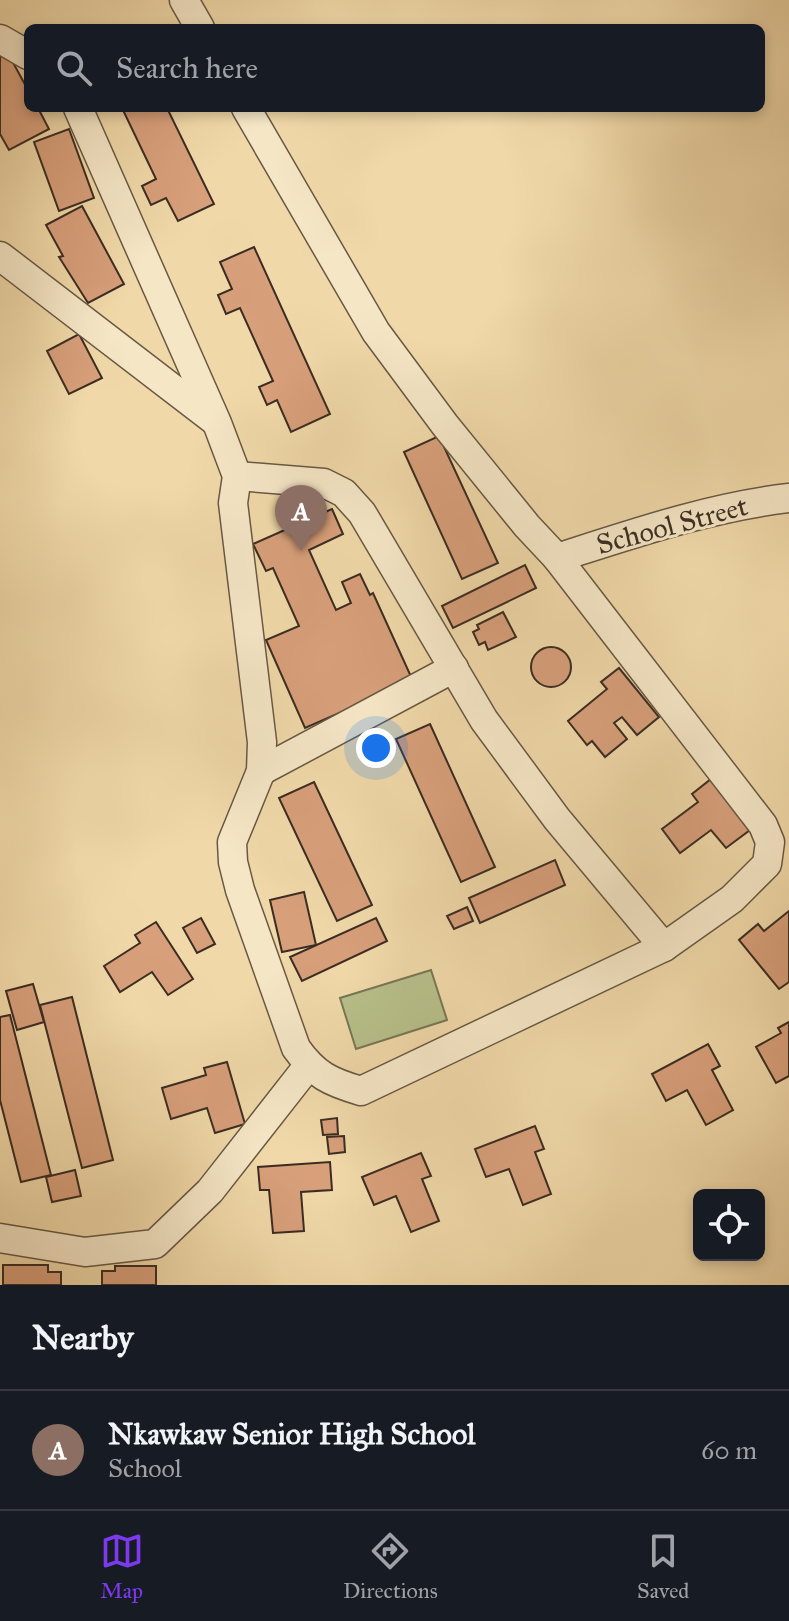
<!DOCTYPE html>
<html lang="en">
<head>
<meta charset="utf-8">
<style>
	:root { --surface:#171b24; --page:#20242c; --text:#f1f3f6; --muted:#9ea1a6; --line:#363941; --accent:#7c3aed }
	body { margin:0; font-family:"IM FELL Great Primer",serif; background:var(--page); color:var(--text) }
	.controls { position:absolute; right:24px; bottom:24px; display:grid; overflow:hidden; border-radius:12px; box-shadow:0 4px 12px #0003 }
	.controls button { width:72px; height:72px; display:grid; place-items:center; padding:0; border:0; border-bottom:2px solid var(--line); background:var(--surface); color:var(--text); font:40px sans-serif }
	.you { position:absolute; left:376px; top:748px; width:28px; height:28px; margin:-20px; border:6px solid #fff; border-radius:50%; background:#1a73e8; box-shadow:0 0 0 12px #1a73e833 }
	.badge { display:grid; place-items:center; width:52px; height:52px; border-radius:50%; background:var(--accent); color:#fff; font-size:26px; font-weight:700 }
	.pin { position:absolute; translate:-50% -66px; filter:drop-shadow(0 2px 4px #0008) }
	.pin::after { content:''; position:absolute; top:42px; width:28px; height:24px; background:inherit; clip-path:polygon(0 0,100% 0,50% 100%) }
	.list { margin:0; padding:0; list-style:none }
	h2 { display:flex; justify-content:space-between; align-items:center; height:104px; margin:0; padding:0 32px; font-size:34px }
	h2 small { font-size:26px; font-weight:400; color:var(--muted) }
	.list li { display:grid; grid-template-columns:52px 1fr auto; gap:24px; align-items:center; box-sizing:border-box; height:120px; padding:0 32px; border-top:2px solid var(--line) }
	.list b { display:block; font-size:30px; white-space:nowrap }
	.list p { margin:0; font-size:26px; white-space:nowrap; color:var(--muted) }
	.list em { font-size:26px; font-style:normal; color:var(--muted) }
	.icon { flex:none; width:44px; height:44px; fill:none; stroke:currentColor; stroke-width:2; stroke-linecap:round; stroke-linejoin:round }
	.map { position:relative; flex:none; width:789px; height:1285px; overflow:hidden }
	.search { position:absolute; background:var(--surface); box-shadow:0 4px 12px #0003; left:24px; right:24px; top:24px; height:88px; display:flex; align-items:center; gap:20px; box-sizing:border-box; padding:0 28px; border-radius:12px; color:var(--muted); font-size:30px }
	.sheet { height:224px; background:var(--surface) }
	nav { display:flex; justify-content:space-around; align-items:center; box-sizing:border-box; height:112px; border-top:2px solid var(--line); background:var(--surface); font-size:22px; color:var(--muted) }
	nav a { display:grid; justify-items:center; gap:4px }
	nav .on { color:var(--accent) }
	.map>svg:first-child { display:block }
	.garden { fill:#b7bf8a; stroke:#797656; stroke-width:2 }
	.building { fill:#d79f7a; stroke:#3b2d23; stroke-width:2 }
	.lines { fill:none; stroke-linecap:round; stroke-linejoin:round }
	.minor-casing { stroke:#685844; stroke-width:31 }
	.minor { stroke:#f5e6c6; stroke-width:28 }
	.labels { text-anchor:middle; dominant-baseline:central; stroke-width:6; stroke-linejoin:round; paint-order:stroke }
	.street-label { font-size:28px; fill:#3b2d23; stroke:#f5e6c6 }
</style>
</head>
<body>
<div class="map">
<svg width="789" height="1285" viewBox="0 0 789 1285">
	<rect width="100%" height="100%" fill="#f0d8a8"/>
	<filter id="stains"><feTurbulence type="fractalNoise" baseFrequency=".0025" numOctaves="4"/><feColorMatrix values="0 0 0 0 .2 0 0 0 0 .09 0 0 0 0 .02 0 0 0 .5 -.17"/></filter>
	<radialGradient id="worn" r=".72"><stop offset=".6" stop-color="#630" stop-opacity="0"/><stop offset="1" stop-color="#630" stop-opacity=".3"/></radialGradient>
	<path class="garden" d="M431 970 447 1020 356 1049 340 998Z"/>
	<g class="building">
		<path d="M4 46 28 90V108H38L49 129 9 150 0 134V48Z"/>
		<path d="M122 108H167L214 204 178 221 166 198 151 205 142 186 156 179Z"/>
		<path d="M69 129 94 198 59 211 34 142Z"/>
		<path d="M82 206 124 284 88 303 59 257 63 256 46 225Z"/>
		<path d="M254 247 330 414 291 432 277 400 267 405 259 387 273 381 240 308 226 314 218 295 232 289 220 262Z"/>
		<path d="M79 334 102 378 69 394 47 351Z"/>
		<path d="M439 436 498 563 462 579 404 452Z"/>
		<path d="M332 509 343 534 309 550 336 610 351 603 342 582 360 574 370 595 373 593 413 681 305 728 266 640 299 626 273 568 266 571 253 544Z"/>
		<path d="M525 565 536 588 453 628 442 606Z"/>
		<path d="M503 612 516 637 488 650 485 642 479 645 473 632 479 629 477 625Z"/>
		<circle cx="551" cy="667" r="20"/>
		<path d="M619 668 659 717 637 735 622 717 614 723 627 739 605 757 592 741 587 745 568 721 607 689 601 682Z"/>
		<path d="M430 724 495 867 461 882 396 739Z"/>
		<path d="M711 779 750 830 726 848 711 830 680 853 662 829 698 802 692 794Z"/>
		<path d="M314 782 372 905 337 921 279 798Z"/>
		<path d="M555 860 565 885 480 923 469 898Z"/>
		<path d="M304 892 316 945 282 952 270 900Z"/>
		<path d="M467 907 473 921 454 929 447 916Z"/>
		<path d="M789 911V982L779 989 739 940 758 924 764 931Z"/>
		<path d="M201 918 215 944 197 953 183 928Z"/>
		<path d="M376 918 387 941 302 981 290 957Z"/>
		<path d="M156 922 193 979 168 995 152 972 120 992 104 966 140 943 135 935Z"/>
		<path d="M33 984 44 1022 17 1030 6 991Z"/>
		<path d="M72 997 113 1160 82 1168 40 1005Z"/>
		<path d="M10 1015 51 1175 21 1182 0 1100V1017Z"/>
		<path d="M789 1022V1076L776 1083 756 1047 781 1033 778 1028Z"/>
		<path d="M708 1044 720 1066 712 1070 733 1110 706 1125 687 1090 666 1101 652 1074Z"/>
		<path d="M227 1062 245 1124 215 1133 207 1108 171 1119 162 1088 206 1075 204 1068Z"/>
		<path d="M337 1118 338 1134 323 1135 321 1120Z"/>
		<path d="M535 1126 544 1149 535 1152 551 1194 523 1205 509 1169 486 1177 475 1149Z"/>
		<path d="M344 1136 345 1152 329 1154 327 1137Z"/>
		<path d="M421 1153 431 1176 422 1179 439 1221 411 1232 396 1196 374 1205 362 1177Z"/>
		<path d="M330 1162 332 1190 301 1192 304 1231 273 1233 269 1190H260L258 1167Z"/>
		<path d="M75 1170 81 1196 52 1202 46 1177Z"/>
		<path d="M3 1265H48V1272H61V1285H3Z"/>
		<path d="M115 1266H156V1285H102V1271H115Z"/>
	</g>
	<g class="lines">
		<defs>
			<g id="minor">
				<path d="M184 0 200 28"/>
				<path d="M0 39 28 55"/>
				<path d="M78 108 217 423 237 476 233 503 262 742 261 771 232 842 233 862 240 890 296 1048C315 1075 330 1082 361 1091L664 947 732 899 767 864 770 842 763 825 557 558 527 526 445 425 376 332 246 108"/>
				<path d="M0 256 215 421"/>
				<path d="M237 476 324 483 344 493 362 513 484 720 557 819 664 947"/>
				<path d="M557 558C632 534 710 507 789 498"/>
				<path d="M261 771 454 668"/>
				<path d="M0 1238 85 1252 155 1244 210 1191 308 1066"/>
			</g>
		</defs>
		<use href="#minor" class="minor-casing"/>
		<use href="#minor" class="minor"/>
	</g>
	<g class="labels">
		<g class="street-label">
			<text transform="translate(672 525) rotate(-15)">School Street</text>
		</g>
	</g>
	<rect width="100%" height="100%" filter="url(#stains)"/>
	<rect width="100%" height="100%" fill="url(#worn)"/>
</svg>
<div class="controls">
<button><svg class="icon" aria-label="locate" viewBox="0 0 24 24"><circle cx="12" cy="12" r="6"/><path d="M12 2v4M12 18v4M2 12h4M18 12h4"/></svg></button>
</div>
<div class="you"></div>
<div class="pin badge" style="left:301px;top:551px;background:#8d6e63">A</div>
<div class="search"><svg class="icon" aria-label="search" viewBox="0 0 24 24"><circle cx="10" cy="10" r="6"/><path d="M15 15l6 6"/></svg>Search here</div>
</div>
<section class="sheet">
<h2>Nearby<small></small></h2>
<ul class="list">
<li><span class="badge" style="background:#8d6e63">A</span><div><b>Nkawkaw Senior High School</b><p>School</p></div><em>60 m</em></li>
</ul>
</section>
<nav>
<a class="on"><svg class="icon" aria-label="map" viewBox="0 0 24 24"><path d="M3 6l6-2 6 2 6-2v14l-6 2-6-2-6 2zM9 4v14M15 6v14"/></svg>Map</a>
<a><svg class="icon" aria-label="directions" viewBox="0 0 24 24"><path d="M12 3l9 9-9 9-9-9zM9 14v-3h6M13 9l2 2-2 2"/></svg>Directions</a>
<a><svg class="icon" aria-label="saved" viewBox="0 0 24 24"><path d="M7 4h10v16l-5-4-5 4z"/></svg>Saved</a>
</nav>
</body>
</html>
